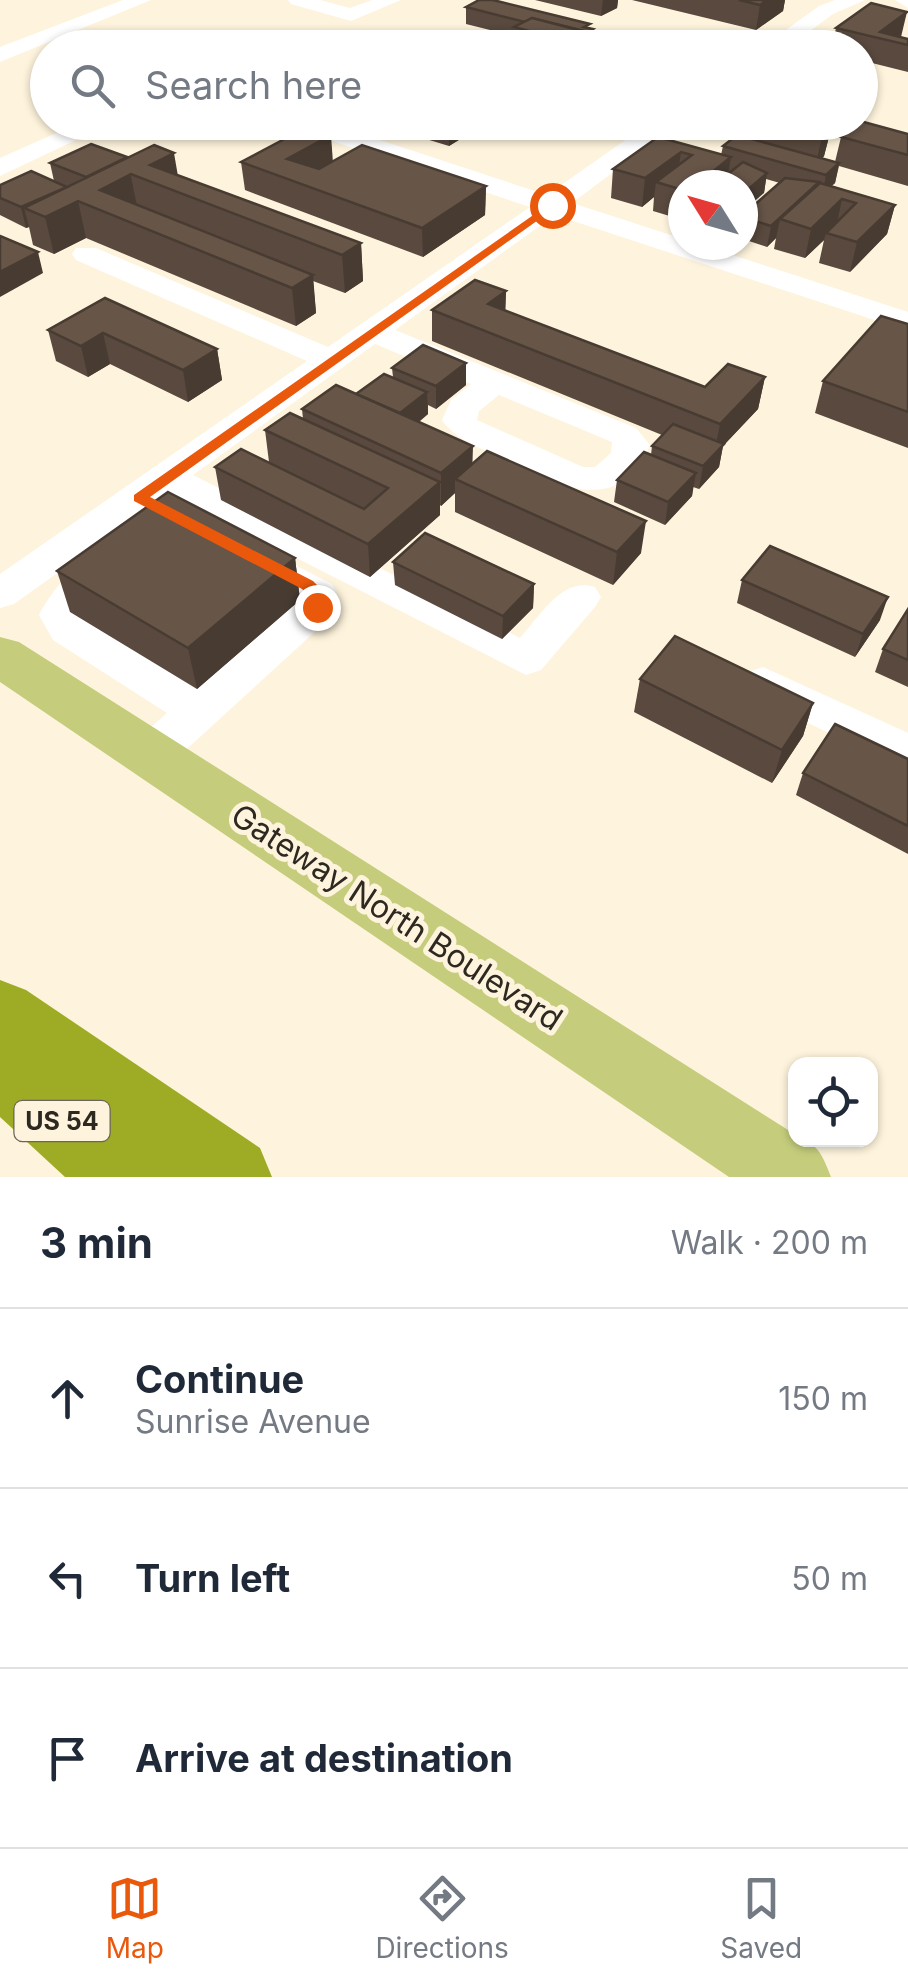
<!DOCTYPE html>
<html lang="en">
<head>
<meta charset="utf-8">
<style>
	:root { --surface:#fff; --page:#f6f6f7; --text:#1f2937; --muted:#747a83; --line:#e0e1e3; --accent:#ea580c }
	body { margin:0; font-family:Inter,sans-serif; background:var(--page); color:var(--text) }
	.controls { position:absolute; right:30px; bottom:30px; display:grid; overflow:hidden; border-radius:20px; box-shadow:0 2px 8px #0004 }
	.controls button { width:90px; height:90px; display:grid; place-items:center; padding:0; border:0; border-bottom:2px solid var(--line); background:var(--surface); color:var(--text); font:50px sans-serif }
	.compass { position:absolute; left:668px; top:170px; width:90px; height:90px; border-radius:50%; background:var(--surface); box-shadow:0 2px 8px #0004; rotate:307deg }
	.stop { position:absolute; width:30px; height:30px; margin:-22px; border:8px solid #ea580c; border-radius:50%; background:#fff }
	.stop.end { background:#ea580c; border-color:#fff; box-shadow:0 2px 10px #0008 }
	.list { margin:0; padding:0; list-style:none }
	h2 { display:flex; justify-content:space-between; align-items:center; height:130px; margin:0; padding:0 40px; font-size:42px }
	h2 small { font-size:32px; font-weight:400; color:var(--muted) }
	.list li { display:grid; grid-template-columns:65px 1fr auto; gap:30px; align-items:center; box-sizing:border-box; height:180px; padding:0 40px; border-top:2px solid var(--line) }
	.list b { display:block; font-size:38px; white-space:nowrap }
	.list p { margin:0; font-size:32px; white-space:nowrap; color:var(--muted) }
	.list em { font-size:32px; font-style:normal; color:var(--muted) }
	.icon { flex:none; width:55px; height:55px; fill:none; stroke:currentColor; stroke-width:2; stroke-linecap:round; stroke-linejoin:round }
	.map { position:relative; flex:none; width:908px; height:1177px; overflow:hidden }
	.search { position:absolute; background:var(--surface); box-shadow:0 2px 8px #0004; left:30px; right:30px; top:30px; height:110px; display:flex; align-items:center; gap:25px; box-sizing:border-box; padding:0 35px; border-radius:55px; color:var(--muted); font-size:38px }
	.sheet { height:670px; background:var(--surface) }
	nav { display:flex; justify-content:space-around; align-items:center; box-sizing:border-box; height:140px; border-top:2px solid var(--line); background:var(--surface); font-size:28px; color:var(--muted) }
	nav a { display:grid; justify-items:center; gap:5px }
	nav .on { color:var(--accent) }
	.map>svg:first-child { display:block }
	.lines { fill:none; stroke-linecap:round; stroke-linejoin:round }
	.minor { fill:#fff; fill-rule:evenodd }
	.major { fill:#c5cd7c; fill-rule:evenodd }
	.highway { fill:#9eab24; fill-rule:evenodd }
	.wall { fill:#59493e }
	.shaded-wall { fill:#483c32 }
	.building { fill:#675548; stroke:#483c32; stroke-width:2.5 }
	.route { fill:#ea580c }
	.labels { text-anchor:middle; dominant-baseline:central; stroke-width:10; stroke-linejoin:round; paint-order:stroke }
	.shield { fill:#fef4dd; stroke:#6c6659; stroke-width:2.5 }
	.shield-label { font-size:25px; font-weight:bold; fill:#2d2921 }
	.near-street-label { font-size:32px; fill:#2d2921; stroke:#fef4dd }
</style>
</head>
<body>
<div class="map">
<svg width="908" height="1177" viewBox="0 0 908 1177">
	<rect width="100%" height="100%" fill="#fef4dd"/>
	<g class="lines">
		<g class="minor">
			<path d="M123 0H151L0 62V47Z"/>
			<path d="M288 0H320L350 8 372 0H401L351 21 291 4Z"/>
			<path d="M835 0H865L833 14 787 48H761L819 6Z"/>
			<path d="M895 0H908V8Z"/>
			<path d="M81 122H114L0 176V158Z"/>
			<path d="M287 122H325L547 195 651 122H680L572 203 683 239V245H702L908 312V331L555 215 395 330 636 428 650 445C620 521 551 483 499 457 478 447 455 439 442 420L451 400 471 384 375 344 193 475 520 638C541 615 562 577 595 587L601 597 595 607 541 670 526 675 169 493 14 604 0 608V574L307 361 76 260 72 254 76 248H96L328 347 530 207 290 127ZM499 395 612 442 611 453 595 467H583L477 420 479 411Z"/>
			<path d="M800 122H842L908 140V156L803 127Z"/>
			<path d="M248 541 332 584C340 597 339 605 331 617L166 768 150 773 134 768 127 755 134 742 167 713 53 640 39 615C54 586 85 548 122 559L128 568C116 588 90 594 80 614L196 689 297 602 234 563 229 554 234 545Z"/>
			<path d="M763 667 908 733V771L748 694 741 683 748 672Z"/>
		</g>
		<path class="major" d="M0 637 19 642 796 1135V1140C818 1140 824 1159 831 1177H729L0 682Z"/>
		<path class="highway" d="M0 980 26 990 260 1148 272 1177H65L0 1117Z"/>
	</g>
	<g class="wall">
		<path d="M535 0H618L617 8 601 16Z"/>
		<path d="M632 0H785L783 11 756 30Z"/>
		<path d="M466 7 590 29 592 33 648 48H514V36L466 24Z"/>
		<path d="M836 28 908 39V72L860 60V48H832Z"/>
		<path d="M374 122H407L395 129Z"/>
		<path d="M426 122H488L449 146 426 139Z"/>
		<path d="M711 122H830L829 128 831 129 824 156 822 159 835 162 841 137 908 134V186L839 166 835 183 831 186 895 205 887 234 850 272 819 263 824 240 805 258 774 249 776 238 767 247 743 239V215L780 183 766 179 764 193 683 185V220L653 211 654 197 642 207 611 198 613 169 658 137 721 155 723 146 731 140 710 134Z"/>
		<path d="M127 157 361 243 363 281 345 293 313 281 316 313 296 326 86 238 54 254 33 245 29 227 26 228 0 215V185L54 181 50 163Z"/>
		<path d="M241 162H333L486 186 485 215 423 257 245 190Z"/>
		<path d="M506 291 505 311 705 387 765 377 758 409 723 446 719 467 699 489 693 487 692 496 665 525 614 502 617 480 651 455 652 446 662 435 432 341V310Z"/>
		<path d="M105 298 217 349 222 380 188 402 110 364 88 377 56 361 48 330Z"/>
		<path d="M908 324V448L815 413 823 381Z"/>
		<path d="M466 363V385L436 409 428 405V414L419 422 473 464 641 553 613 585 455 512V493L441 506 440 505V515L370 577 221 500 215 467 269 462 265 430 303 419 302 409 356 394 393 377 392 368Z"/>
		<path d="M295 558 300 600 197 689 70 612 57 571Z"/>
		<path d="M393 562 534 584 533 608 502 639 395 585Z"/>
		<path d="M742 580 880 620 855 657 737 603Z"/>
		<path d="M908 609V687L875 672 883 649Z"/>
		<path d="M640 679 813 703 803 736 772 783 634 712Z"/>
		<path d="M908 759V854L796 795 803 773Z"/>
	</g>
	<g class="shaded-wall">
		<path d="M603 0H618L617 8 601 16Z"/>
		<path d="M767 0H785L783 11 756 30 760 5Z"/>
		<path d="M907 12 901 37 880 32Z"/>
		<path d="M395 122H407L395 129Z"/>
		<path d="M449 122H488L449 146Z"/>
		<path d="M814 122H830L828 131 831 129 824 156 816 164 822 136 811 133Z"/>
		<path d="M331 135 333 163 298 182 287 159Z"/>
		<path d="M681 152 677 180 656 182 654 197 642 207 645 178Z"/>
		<path d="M174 153 180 188 150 165Z"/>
		<path d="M127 157 138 211 90 197Z"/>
		<path d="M731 157 726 185H696Z"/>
		<path d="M839 163 835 183 822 195 826 175Z"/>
		<path d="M767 173 764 193 743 211V194Z"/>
		<path d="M486 186 485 215 423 257 422 228Z"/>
		<path d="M67 187 78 201 86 238 54 254 45 217 24 208 29 227 26 228 21 207Z"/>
		<path d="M842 199 836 228 826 233 824 240 805 258 811 229Z"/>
		<path d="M895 205 887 234 850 272 857 242Z"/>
		<path d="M780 219 776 238 767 247 771 226Z"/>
		<path d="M361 243 363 281 345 293 342 255Z"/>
		<path d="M38 252 43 273 0 297V272Z"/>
		<path d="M313 275 316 313 296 326 292 288Z"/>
		<path d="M506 291 505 322 488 304Z"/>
		<path d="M103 333 110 364 88 377 81 346Z"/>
		<path d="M217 349 222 380 188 402 183 370Z"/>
		<path d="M466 363V385L436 409V386Z"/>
		<path d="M765 377 758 409 723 446 719 467 699 489 703 466 714 454 720 424Z"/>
		<path d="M427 392 428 414 400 436 399 414Z"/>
		<path d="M473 446 472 478 455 479V493L441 506V473Z"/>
		<path d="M696 473 692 496 665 525 668 502Z"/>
		<path d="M440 482V515L370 577 368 544Z"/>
		<path d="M646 521 641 553 613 585 617 552Z"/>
		<path d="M295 558 300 600 197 689 188 648Z"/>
		<path d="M534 584 533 608 502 639 503 616Z"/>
		<path d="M888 597 880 620 855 657 863 634Z"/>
		<path d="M813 703 803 736 772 783 782 750Z"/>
	</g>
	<g class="building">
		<path d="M479 0H493L590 24 584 27 593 29 588 32 532 18 525 22 466 7Z"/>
		<path d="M739 0H767L760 5Z"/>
		<path d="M871 3 907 12 880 32 908 39V45L836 28Z"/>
		<path d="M532 18 648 48H592L514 27Z"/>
		<path d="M353 43 367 48H344Z"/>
		<path d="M470 44 482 48H463Z"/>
		<path d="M860 121 908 134V155L841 137Z"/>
		<path d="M774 122H814L813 124 831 129 822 136Z"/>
		<path d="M307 127 331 135 287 159 319 169 362 145 486 186 422 228 241 162Z"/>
		<path d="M737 135 839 163 826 175 723 146Z"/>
		<path d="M658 137 731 157 696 185H683V190L656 182 692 155 681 152 645 178 613 169Z"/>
		<path d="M91 144 127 157 86 177 50 163Z"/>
		<path d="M154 145 174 153 150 165 361 243 342 255 131 174 100 190 313 275 292 288 78 201 45 217 24 208Z"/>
		<path d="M743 162 767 173 743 194V185H714Z"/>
		<path d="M31 171 67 187 21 207 0 198V185Z"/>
		<path d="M785 178 819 182 771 226 743 217V215Z"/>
		<path d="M820 183 895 205 857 242 826 233 856 203 842 199 811 229 780 219Z"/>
		<path d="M0 236 38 252 0 272Z"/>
		<path d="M475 280 506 291 488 304 705 387 728 364 765 377 720 424 432 310Z"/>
		<path d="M105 298 217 349 183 370 103 333 81 346 48 330Z"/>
		<path d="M881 316 908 324V412L823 381Z"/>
		<path d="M423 345 466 363 436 386 392 368Z"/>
		<path d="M384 374 427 392 400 413 356 394Z"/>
		<path d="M336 385 473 446 441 473 302 409Z"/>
		<path d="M290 413 440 482 368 544 215 467 241 449 364 509 388 488 265 430Z"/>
		<path d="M673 424 724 444 703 466 652 446Z"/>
		<path d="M487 451 646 521 617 552 455 479Z"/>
		<path d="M644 452 696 473 668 502 617 480Z"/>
		<path d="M168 492 295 558 188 648 57 571Z"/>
		<path d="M425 533 534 584 503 616 393 562Z"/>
		<path d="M770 546 888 597 863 634 742 580Z"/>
		<path d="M908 609V660L883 649Z"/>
		<path d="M675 636 813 703 782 750 640 679Z"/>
		<path d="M835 724 908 759V826L803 773Z"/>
	</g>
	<path class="route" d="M552 202 555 208 150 497 313 581 326 594 323 611H311L310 596 302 589 134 501V495Z"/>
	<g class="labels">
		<rect class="shield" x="14.5" y="1101" width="95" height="40" rx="8"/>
		<g class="shield-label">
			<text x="62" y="1121">US 54</text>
		</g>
		<g class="near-street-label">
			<text transform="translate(397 917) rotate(33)">Gateway North Boulevard</text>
		</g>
	</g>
</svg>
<div class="controls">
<button><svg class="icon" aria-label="locate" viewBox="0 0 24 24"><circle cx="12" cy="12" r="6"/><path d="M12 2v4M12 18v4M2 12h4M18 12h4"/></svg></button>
</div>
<svg class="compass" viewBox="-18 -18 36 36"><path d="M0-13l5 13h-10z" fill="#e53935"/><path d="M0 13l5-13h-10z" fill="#747a83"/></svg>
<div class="stop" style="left:552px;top:205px"></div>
<div class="stop end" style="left:317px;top:607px"></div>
<div class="search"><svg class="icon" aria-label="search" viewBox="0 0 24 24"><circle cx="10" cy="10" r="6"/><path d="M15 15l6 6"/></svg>Search here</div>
</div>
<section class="sheet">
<h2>3 min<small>Walk · 200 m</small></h2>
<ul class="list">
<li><svg class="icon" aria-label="ahead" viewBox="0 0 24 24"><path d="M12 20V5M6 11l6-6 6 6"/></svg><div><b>Continue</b><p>Sunrise Avenue</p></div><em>150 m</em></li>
<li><svg class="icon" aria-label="left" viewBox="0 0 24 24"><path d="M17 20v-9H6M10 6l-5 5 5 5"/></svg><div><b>Turn left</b></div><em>50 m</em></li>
<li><svg class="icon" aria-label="arrive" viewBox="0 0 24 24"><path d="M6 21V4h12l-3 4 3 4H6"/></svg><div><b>Arrive at destination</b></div></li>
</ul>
</section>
<nav>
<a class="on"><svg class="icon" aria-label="map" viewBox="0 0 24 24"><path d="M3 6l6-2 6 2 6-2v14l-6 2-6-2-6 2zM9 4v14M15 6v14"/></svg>Map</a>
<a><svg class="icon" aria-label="directions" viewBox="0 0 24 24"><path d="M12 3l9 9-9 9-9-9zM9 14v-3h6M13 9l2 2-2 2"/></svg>Directions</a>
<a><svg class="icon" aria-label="saved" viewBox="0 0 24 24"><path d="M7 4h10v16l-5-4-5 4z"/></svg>Saved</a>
</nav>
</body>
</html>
